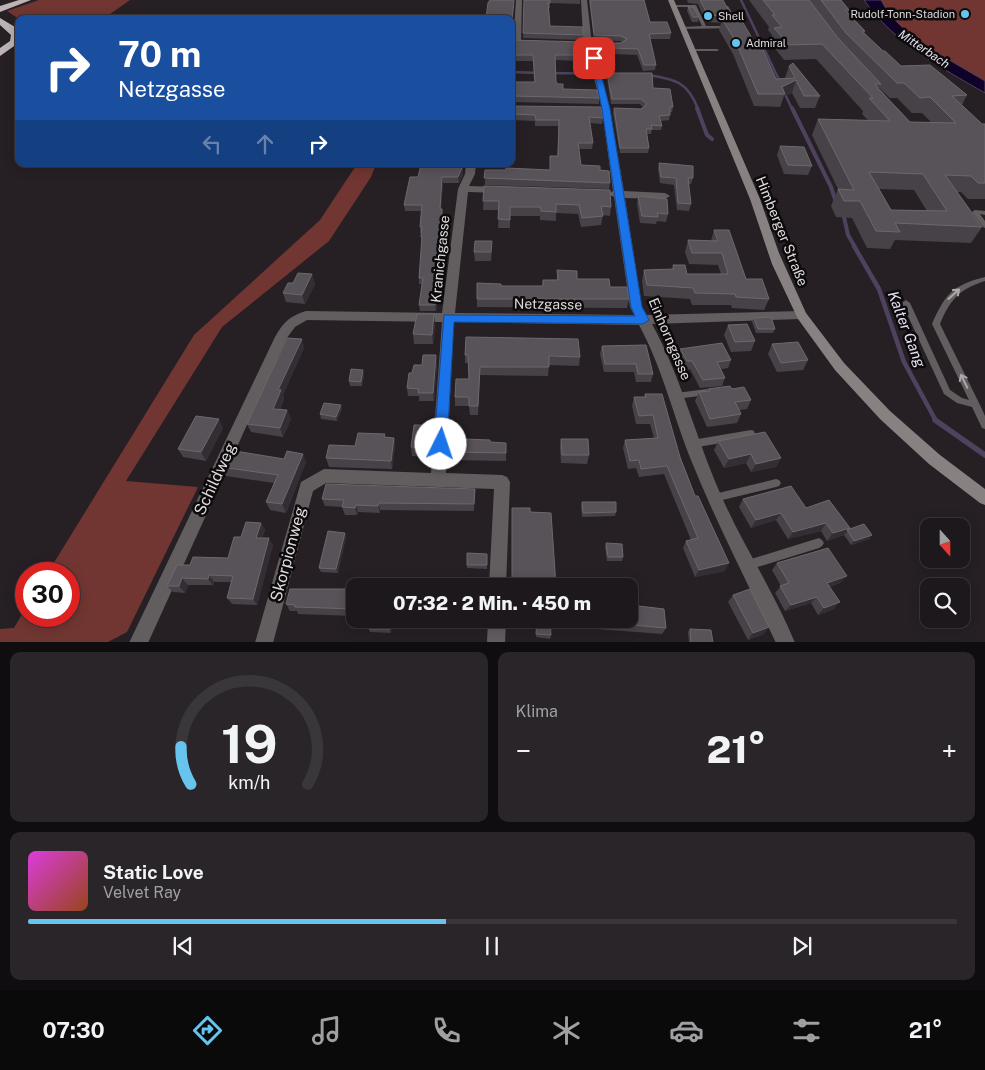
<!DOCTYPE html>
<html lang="de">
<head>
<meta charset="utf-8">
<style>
	:root { --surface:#1c181b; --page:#292528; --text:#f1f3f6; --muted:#a0a0a3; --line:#3a373a; --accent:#66c4ef }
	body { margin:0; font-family:"Public Sans",sans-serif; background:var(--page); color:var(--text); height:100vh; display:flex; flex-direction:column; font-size:19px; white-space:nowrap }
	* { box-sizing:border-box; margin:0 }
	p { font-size:16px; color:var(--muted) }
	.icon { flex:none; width:28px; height:28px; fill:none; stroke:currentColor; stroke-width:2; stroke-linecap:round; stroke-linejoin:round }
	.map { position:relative; height:642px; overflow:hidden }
	.details { display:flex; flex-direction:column; gap:10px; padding:10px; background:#0f0d0f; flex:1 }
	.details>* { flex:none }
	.banner { position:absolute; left:15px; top:15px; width:500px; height:152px; border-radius:10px; box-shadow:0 2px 12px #0003,0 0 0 1px var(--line); background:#1a4fa0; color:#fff; overflow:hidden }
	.needle { width:32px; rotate:159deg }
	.tools { position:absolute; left:920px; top:518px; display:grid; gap:10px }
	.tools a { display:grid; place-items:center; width:50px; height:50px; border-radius:10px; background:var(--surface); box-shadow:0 2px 12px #0003,0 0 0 1px var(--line); font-size:25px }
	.speed { position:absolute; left:15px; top:562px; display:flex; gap:10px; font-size:25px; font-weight:700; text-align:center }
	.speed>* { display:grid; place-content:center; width:65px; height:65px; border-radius:50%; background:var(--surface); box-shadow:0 2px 12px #0003,0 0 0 1px var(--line); line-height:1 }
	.speed .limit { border:8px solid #d22; background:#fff; color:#111 }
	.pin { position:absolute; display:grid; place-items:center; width:42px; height:42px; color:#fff; margin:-21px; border-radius:10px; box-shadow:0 2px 8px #0006 }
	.me { position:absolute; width:55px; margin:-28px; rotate:4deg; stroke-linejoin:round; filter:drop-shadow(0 0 4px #0008) }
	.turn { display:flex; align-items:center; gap:18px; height:105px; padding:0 20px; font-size:22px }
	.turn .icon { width:65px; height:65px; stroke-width:2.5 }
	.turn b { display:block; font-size:35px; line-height:42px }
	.lanes { display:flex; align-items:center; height:48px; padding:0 20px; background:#0003; justify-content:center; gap:25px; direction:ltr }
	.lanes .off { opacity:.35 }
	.big { font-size:38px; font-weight:800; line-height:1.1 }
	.details .card { flex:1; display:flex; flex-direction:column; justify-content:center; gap:8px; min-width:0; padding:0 18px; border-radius:10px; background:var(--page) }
	.details .dial { align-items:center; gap:0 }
	.dial svg { height:130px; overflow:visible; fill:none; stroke:var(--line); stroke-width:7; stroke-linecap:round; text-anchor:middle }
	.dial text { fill:var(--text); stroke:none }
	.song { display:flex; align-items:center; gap:15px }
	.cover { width:60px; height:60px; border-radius:8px; background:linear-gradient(135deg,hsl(300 70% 55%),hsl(20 70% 35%)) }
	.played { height:5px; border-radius:2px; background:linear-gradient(90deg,var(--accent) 45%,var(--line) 45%) }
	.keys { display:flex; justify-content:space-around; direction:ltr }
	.heat { display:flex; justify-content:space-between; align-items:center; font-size:28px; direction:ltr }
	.details .tiles { flex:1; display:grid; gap:10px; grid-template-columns:1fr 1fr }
	.card:last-child { grid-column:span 2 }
	.trip { position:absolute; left:346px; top:578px; width:292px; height:50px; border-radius:10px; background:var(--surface); box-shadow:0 2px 12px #0003,0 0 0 1px var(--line); font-weight:800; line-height:50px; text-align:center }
	.menu { display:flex; height:80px; justify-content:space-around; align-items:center; background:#0b0a0b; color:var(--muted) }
	.menu .icon { width:35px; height:35px }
	.menu .current { color:var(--accent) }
	.menu b { font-size:22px; color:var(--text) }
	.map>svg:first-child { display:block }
	.green { fill:#713632 }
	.water { fill:#100128; stroke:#4e425e }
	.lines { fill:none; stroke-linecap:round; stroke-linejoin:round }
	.stream-far3 { stroke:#4e425e; stroke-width:2.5 }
	.stream-far2 { stroke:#4e425e; stroke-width:4 }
	.stream-far1 { stroke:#4e425e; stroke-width:4.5 }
	.stream { stroke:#4e425e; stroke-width:5.5 }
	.lane { fill:#625e5f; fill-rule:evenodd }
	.street { fill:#625e5f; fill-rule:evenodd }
	.secondary { fill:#878182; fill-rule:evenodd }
	.highway { fill:#bdb3b5; fill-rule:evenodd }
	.wall { fill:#474248; fill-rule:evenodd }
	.shaded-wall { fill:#332e33 }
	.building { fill:#585358; stroke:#6d686d; fill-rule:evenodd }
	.oneway { stroke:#ada9ab }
	.route { fill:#1a73e8; stroke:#114b97 }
	.poi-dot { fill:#66c4ef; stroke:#0d0a0c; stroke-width:2 }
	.labels { text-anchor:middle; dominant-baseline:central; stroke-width:5; stroke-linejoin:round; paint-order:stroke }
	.far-poi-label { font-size:11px; fill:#dfdbdd; stroke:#0d0a0c; text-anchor:start }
	.far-water-label { font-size:12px; font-style:italic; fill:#e2ddf0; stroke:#0d0a0c }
	.street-label { font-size:14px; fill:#dfdbdd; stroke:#0d0a0c }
	.water-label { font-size:15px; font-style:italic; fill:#e2ddf0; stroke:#0d0a0c }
	.near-street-label { font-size:16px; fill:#dfdbdd; stroke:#0d0a0c }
</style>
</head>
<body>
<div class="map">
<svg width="985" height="643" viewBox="0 0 985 643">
	<rect width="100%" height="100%" fill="#262024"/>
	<path class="green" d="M39,0H130L103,19H19L7,11Z
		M881,0H985V81L915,40L889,14Z
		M357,164H376L371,177L329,241L222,327L126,481L198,487L127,632L108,642H0V629L14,628L26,607V616H69V574H47L194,335L320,220Z"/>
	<path class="water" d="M864,0H881L889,14L915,40L985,81V93C940,67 894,43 864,0Z"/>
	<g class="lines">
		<path class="stream-far3" d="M741,0L780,82
			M511,72L540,73
			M550,73L612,74
			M648,75C675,79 688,82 698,109
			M784,92L792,109"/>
		<path class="stream-far2" d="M697,108L707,135L712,139
			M792,108L831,187L836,202
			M844,217L848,235L855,247"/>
		<path class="stream-far1" d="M854,246L879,289L904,362L936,421"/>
		<path class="stream" d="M935,420L985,455"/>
		<path class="lane" d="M673,5H696L706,26H735L724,7L728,6L740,27L738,28L680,29V27H682L702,26L693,7H672V5Z
			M690,49H717L719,50L717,51H692L690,50Z
			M975,210L985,211V215L980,214L985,221V228L983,227L972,212Z
			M985,277V281C959,289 950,300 940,324L980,405L985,416V429L982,428L972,407L957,403L944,394L902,303L906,300L910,303L950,390L962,398L969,400L932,324C945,294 953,285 985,277Z
			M707,389L710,390L711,392L710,394L707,395L676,399L673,398L672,396L673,394L676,393Z
			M751,430L754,431L755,434L754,437L751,438L692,448L689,447L688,444L689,441L692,440Z
			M776,479L779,480L781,483L779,486L776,487L714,502L711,501L709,498L711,495L714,494Z
			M819,538L822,540L824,543L822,546L819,548L748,570L744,568L743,565L744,562L748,560Z"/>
		<path class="street" d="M516,0H522L521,43L517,45L513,43Z
			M581,0H587L591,36L610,109L624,191L665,193L670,196L665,199L625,198L642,307L647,315L801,311L805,312L807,315L805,318L801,319L652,324C681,377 696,438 720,493C742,544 774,591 795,643H776C747,582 716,522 691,460C673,415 662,367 639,325L454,322L446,473L502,475L507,477L510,482L506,586H489L494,489L326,483L313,491L273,643H255L301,482L324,469L431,473L442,322L307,320L295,327L286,339L148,643H129L274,339C282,324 289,316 306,311L442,313L458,189L465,174L466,164H476L475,174L469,186L500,187L505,190L500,193L468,192L455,313L634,315L630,307L614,197L608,194L613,191L602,109L583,36Z
			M488,619H506L505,643H487Z"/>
		<path class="secondary" d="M668,0H674L760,199L779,253L806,313L844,363L890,411L940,455L985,489V505L980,503L929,464L880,419L835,370L798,319L772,264L750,199Z"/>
		<path class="highway" d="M19,0H31L0,12V6Z
			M0,18L15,27L19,32L17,44L0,56V48L10,41L11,35L0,25Z"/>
	</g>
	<path class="wall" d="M524,0H580V4L550,3V8H549L550,26L583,35V40L523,38Z
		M589,0H644L650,22L671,33L670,39H650L656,65L655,70L643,71L637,55L613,54L615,65L614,71H602L596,49L597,43H621L622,42L620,41L594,40Z
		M687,0H723L732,17V18L759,50L776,79L785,78L789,66L820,96L815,108H800L792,93L784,96L780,107L754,106L733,54L719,30L721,23L706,22L698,4L688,3Z
		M749,0H841L849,10L848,13L865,31L864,34L883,51L901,66L967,95L962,105L982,124H985V199H968L961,192H957L982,227L971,243L895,240L890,249L867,248L852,218L836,217L831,206L838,189L812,135L818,119L868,120L862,114L863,111L816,59L784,60L770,42L772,35L768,30L769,27ZM879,88L890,98H897L912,113H922L931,122H910L879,89ZM879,189L914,190L927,211L891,210Z
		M692,5L699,17L698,22H692L687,11L688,7H691Z
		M511,40L586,47V53L577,52V61L555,60L556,82L563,89L599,98V104L511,102V82H534L533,61H511V62Z
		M607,73L653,88L673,107L672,112H670L669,120L661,121L662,126L661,130H652L651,134H647L649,148L648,153H620L613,113L614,108L641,109L643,107L640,104H611L607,78Z
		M511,106L603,118L602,124L590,123L593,143L592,149H579L581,165L600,170L610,183L609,189L485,185V170H550V156H557L559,126H535V121L511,120Z
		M780,146L812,166L808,175L784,174L777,155Z
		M659,163L693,178L691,184H689L691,204L689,211L677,210L674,185L660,183L658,169Z
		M421,164H463V175L459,183H443L441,209H442L443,215L439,277L440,284L436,311H420L419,305L422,284H419V278L422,244L421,237V233H420V227L421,211H405L404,205L418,177Z
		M484,186L611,207L610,216L603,215L601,225L581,227L578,214L556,213V221L540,220V216H510V228H498L499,210H483Z
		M638,196L668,214L666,222L657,221L656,224L640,223L637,204Z
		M714,230L746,279L769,299L764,310L732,308L731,305H692L690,299L644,296L642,281L644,270L672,269L673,265L687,274H721L718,265L689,264L685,252L688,240L711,241Z
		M492,250L491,261H475L474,252Z
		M557,270L577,279L610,287L629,299L627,308L477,307V299L501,286H542L543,280H557Z
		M312,274L315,284L305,304L286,302L283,293L293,283Z
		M754,318L775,329L773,333H756L752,322Z
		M435,324L433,344H414L413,334Z
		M728,325L755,341L751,351L731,352L724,335Z
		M772,344L808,360L803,370L777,372L768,354Z
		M646,345L653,374L651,382H636L634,372H604L600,354L602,346Z
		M304,348L283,395L284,399L280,410H287L291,419L283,437L251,432L247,424Z
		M680,349L731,360L728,368L721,369L725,378L722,386L700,388L690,369L684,370L678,357Z
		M465,355L580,357L579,366L549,365L548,376L480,375L478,415H470L469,406H455V397L469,379L468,363H465Z
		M437,363L434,401H419V396H408L407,388L412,373L422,365Z
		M364,375L362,386H350L349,381Z
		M708,389H732L751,400L747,409L739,410L741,414L737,423L707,427L695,401L699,392L707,391Z
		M645,394L680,457L725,571L695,577L683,548L686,541L691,540L664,474L639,477L636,468L628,469L623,448L625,440L654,438L650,424H636L632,406L634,397H644Z
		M342,409L337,421L321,419L320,414Z
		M223,428L206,461L183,457L178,449Z
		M430,434L428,457L412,456L411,447Z
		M385,437L394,438L395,446L392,469L329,467L326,458L355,446Z
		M464,439L490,442L506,443V461L452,460L451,452Z
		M561,439L589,455L587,464L561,463L560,447Z
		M718,441L781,458L776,467L751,472L746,463L724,468L714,450Z
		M284,459L306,462L286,513L270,510L266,502L274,483L226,476L221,467Z
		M475,489L474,511L380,510V513L358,512L357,515H345L342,507L325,506L322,499Z
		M743,499L806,508L850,528L848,530L872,535L869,539L851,545L844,535L827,541L821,531L788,539L776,520L751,528L739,507Z
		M582,502L616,512L615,516L582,517L581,506Z
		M530,512L556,586H512V516Z
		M261,523L265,530L262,538L273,545L257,605L232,604L227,598L231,582H214L213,585H188L185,593L173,592L167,586L190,565L228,558L241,537Z
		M346,537L338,573L321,572L319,568Z
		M606,543L623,557L622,561H607L605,547Z
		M487,554V569L467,568V565Z
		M777,563L840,583L830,587L834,609L818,615L811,603L785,611L775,593L781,586L772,570Z
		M355,589V616L298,614L297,611H290L286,604Z
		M733,595L764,634L748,640L728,602Z
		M370,619H392L391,633L370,632L369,629Z
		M418,619H470L469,621Z
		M537,619L551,635L550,639L536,637Z
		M596,619H630L666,628L662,634L597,629Z
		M690,629L713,643H689L688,632Z"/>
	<path class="shaded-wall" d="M796,80L792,93L784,96L785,94L782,87Z
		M463,164V175L459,183L458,177Z
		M442,177L443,183L441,215L440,209Z
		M442,209L443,215L438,284V277Z
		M312,274L315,284L305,304L302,295Z
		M439,277L440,284L436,311L435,305Z
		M434,314L435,324L433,344L432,335Z
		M302,339L304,348L283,395L284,399L277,418L273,409L278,390Z
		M436,355L437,363L434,401L433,393Z
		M480,367V375L478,415V406Z
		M363,370L364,375L362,386L361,382Z
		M341,405L342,409L337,421L336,417Z
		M287,410L291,419L283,437L280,428Z
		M219,419L223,428L206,461L201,452Z
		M429,425L430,434L428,457L427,448Z
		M394,438L395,446L392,469L391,461Z
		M303,454L306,462L286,513L282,504Z
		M751,454L746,463L724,468L729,459Z
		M781,458L776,467L751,472L756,464Z
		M379,503L380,510V513L378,506Z
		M356,505L358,512L357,515L355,508Z
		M781,513L776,520L751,528L756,520Z
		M261,523L265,530L260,544L256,538Z
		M826,523L821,531L788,539L793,532Z
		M850,528L844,535L827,541L833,533Z
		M345,533L346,537L338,573L336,569Z
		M872,535L869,539L851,545L854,541Z
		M269,538L273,545L257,605L253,599Z
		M729,563L725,571L695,577L699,570Z
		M209,575L214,582L213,585L208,579Z
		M847,576L840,583L821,590L827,583Z
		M182,578L188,585L185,593L179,586Z
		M817,597L811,603L785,611L791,605Z
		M840,602L834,609L818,615L824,608Z
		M391,619H392L391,633L390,629Z
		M769,627L764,634L748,640L753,633Z"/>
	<path class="building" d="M490,0H514L511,33V19H484L486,18L488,3Z
		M524,0H550V3H548L550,26L583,27V35L523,33Z
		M590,0H644L650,22H667L671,33L649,34L656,65H644L638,49L612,48L615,65H603L597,43H621L627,39L621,36L594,35Z
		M700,0H723L732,17L708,15Z
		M763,0H809L838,38L881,84H875L876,86L910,122L956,123L930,97L920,98L904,83H897L846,33L821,0H841L849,10H845L865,31H862L883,51H885L901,66L930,65L967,95L952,96L982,124H985V183H978L971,176L945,175L982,227L895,223L900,232L876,231L860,201H844L838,189L854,190L818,119L890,121L869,98H873L822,44L789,45L774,28L782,27L772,15H775ZM869,172L923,174L947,211L891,210Z
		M692,5L699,17H693L688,7H693Z
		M736,18L737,21H742L759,50H763L776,79L795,78L789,66L793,63L820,96H804L796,80L782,87L785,94H758L736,42L722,19Z
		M511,40L585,42L586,47H576L577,55H555L556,82L558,84H563V89L597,90L599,98L511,96V82H535L533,55H512L511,56Z
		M607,73H652L653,88L670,89L673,107H670V115L659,116L662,126L651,125L652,129H646L649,148H620L614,108L641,109L647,104L641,99H612Z
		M511,106L601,107L603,118L589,117L593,143H578L581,165L600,166V170L609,171L610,183L484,178L485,170H506V168L550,170V156H558L559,120H536L535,115L511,114Z
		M780,146L804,147L812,166L788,165Z
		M659,163L693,166V178H688L691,204L678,203L676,178L661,177Z
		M421,164H463L462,168L458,177H442L440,209H442L438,277H439L435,305H419L423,278H419L422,237H421L422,227H420L422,205H404L410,177H418Z
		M484,186L610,190L611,207L601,206L603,216L582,218L579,205L556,204V212L541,211L540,207H510V220L498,219L499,201H483Z
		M638,196L667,199L668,214L657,213L658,217L642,216Z
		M714,230H729L746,279H762L769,299L736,297L735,294L695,293L693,288L647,285L644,270L674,269L673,265H685L687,274H728L722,253H692L688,240L718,241Z
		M475,241H492L491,252H474Z
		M557,270L577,271V279H609L610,287H627L629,299H477V283L501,284V286H543V280H558Z
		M298,273L312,274L302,295L283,293L288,283H293Z
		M417,314H434L432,335L413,334Z
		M771,317L775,329H758L754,318Z
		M747,324L755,341L735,342L728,325Z
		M466,337L578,339L580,357L549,356V367H480L478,406H469V397H455L456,379H469L468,355H465Z
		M287,338L302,339L278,390H281L273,409L287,410L280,428L247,424Z
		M798,342L808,360L781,363L772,344Z
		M722,343L731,360L717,362L725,378L703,380L692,361H687L680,349Z
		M646,345L653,374H638L636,364H605L602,346Z
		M423,355H436L433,393H418L419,389L407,388L409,373H412L414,365H422Z
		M351,369L363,370L361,382L349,381Z
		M730,386L732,389L744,387L751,400L735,402L741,414L710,419L699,392L710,391L708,389Z
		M645,394H662L680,457L695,496H698L729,563L699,570L686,541L698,538L667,466L641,469L639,460L630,461L625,440L658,438L653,415L639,416L634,397H646Z
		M324,403L341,405L336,417L320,414Z
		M196,416L219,419L201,452L178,449Z
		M414,425H429L427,448L411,447Z
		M765,432L781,458L756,464L751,454L729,459L718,441Z
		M358,433L385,434L384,437L394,438L391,461L326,458L329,445L355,446Z
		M453,435H464V439L490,440V442L506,443V453L451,452Z
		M561,439H588L589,455H562Z
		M229,450L284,459L287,451L303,454L282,504L266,502L278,475L221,467Z
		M326,484L475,489L474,504L379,503L378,506L356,505L355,508L342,507L344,500L322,499Z
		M791,486L806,508L829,500L850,528L833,533L826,523L793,532L781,513L756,520L743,499Z
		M582,502H616V512L583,513Z
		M512,508H530V512L551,513L556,586L512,584Z
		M246,522L261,523L256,538H269L253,599L227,598L233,576L209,575L208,579L182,578L179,586H167L177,565H190L193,557L228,558L234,537H241Z
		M864,524L872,535L854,541L847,530Z
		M328,531L345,533L336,569L319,568Z
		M606,543L622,544L623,557H608Z
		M828,548L847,576L827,583L840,602L824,608L817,597L791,605L780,586L789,583L777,563Z
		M467,553L487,554V565H467Z
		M290,589H355V609L295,607V605L286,604Z
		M750,589L769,627L753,633L733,595Z
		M630,605L664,609L666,628L599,622V619H630Z
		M370,619H391L390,629H369Z
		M537,619L550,620L551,635L536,634Z
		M690,629L711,630L713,643H691Z"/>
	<defs><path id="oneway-shaft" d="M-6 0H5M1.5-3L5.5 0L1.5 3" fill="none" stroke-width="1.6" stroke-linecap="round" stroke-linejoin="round" transform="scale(1.25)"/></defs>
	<g class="oneway">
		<use href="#oneway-shaft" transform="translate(954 294) rotate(-42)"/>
		<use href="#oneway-shaft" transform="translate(964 381) rotate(-116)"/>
	</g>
	<path class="route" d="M591,56L597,58L610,109L642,307L649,320L643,324L454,322L447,444L445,448L441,450L436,448L434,444L444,315L635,316L631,307L602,109Z"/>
	<g class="poi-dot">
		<circle cx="965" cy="14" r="5"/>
		<circle cx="708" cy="16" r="5"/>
		<circle cx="736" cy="43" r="5"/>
	</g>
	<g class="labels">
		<g class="far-poi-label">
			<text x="955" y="14" text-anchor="end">Rudolf-Tonn-Stadion</text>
			<text x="718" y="16">Shell</text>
			<text x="746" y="43">Admiral</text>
		</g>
		<g class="far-water-label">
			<text transform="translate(924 49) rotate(34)">Mitterbach</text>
		</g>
		<g class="street-label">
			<text transform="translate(782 231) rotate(68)">Himberger Straße</text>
			<text transform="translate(440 259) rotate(-84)">Kranichgasse</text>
			<text transform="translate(548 304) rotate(1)">Netzgasse</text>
			<text transform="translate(670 339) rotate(67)">Einhorngasse</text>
		</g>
		<g class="water-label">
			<text transform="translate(907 329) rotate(69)">Kalter Gang</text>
		</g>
		<g class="near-street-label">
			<text transform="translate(215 479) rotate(-65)">Schildweg</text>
			<text transform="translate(288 554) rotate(-75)">Skorpionweg</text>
		</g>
	</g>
</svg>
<div class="tools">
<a><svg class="needle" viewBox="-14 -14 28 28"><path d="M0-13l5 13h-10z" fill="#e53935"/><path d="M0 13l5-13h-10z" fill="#a0a0a3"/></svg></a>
<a><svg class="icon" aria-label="search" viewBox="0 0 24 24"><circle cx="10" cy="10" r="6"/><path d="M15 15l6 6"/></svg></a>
</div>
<div class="speed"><div class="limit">30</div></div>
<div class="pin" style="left:594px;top:58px;background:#d93025"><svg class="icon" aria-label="arrive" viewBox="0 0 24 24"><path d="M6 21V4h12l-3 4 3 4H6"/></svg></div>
<svg class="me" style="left:441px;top:444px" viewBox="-20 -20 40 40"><circle r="19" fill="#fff"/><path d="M0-13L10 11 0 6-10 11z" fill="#1a73e8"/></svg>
<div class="trip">07:32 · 2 Min. · 450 m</div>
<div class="banner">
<div class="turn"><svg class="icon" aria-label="right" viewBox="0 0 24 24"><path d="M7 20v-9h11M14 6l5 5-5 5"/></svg><div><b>70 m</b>Netzgasse</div></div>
<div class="lanes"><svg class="icon off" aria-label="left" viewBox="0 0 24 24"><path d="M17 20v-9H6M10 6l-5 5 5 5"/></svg><svg class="icon off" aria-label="ahead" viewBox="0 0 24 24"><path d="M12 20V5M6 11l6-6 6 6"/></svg><svg class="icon" aria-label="right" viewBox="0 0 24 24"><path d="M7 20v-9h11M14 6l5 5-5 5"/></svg></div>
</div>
</div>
<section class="details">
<div class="tiles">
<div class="card dial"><svg viewBox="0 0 100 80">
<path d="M14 69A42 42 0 1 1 86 69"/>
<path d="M14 69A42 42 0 0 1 8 46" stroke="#66c4ef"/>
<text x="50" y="56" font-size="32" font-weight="700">19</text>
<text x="50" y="72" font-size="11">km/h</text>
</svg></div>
<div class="card"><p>Klima</p>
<div class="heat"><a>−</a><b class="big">21°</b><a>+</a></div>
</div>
<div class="card">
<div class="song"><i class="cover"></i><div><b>Static Love</b><p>Velvet Ray</p></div></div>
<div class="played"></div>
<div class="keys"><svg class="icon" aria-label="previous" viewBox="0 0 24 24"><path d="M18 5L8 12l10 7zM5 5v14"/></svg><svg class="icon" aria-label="pause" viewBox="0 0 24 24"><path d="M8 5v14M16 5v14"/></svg><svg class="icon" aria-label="next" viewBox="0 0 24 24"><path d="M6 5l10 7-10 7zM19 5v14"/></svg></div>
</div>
</div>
</section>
<nav class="menu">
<b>07:30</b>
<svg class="icon current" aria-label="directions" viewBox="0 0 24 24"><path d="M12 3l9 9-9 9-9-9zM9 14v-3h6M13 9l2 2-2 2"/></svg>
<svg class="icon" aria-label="music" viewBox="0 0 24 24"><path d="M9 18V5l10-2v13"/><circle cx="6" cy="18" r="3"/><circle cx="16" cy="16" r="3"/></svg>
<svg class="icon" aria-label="phone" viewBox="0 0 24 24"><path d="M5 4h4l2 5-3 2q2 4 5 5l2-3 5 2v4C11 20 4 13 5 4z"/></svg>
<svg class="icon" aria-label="climate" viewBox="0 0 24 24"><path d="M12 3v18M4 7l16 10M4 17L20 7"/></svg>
<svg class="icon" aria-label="car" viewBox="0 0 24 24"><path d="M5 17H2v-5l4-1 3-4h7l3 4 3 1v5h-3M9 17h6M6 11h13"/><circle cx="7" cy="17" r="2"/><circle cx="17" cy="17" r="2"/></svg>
<svg class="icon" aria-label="filters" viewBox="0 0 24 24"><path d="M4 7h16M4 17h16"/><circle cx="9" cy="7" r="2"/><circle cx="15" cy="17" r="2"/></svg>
<b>21°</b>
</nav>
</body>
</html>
